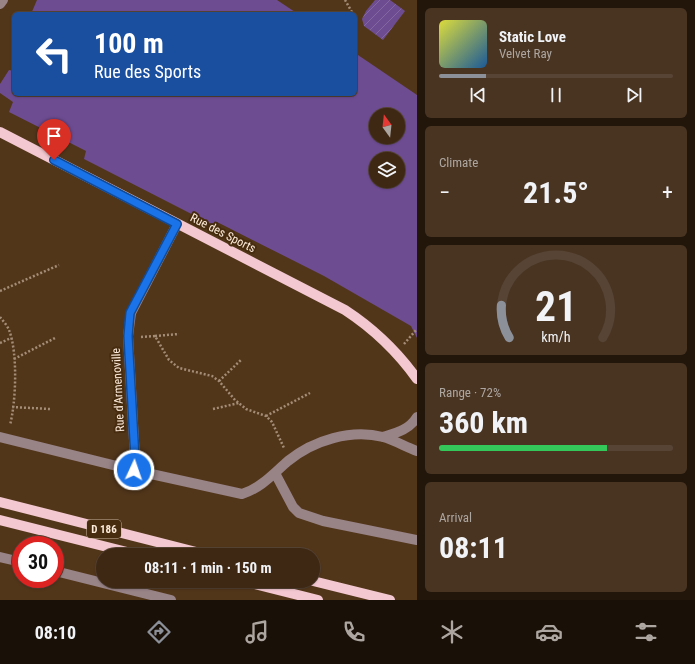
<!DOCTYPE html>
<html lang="en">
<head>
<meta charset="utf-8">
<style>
	:root { --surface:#3e2814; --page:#493422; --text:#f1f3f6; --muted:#ada6a0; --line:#574434; --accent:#8c9099 }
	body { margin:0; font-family:"Roboto Condensed",sans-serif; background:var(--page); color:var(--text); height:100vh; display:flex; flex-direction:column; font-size:15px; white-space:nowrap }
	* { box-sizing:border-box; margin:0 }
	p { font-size:13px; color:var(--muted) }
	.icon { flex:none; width:22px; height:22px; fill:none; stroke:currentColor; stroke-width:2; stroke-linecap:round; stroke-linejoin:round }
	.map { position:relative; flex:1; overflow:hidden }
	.panel { display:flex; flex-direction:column; gap:8px; padding:8px; background:#22160b; width:278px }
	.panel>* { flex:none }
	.hud { position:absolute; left:12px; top:12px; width:345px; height:84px; border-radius:6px; box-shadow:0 1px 3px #0004,0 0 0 1px var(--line); background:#1a4fa0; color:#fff; overflow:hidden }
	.needle { width:26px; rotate:345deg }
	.buttons { position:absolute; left:369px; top:108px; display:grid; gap:8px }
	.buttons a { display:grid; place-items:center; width:36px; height:36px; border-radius:50%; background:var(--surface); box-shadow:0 1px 3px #0004,0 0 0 1px var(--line); font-size:20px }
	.speed { position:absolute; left:12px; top:536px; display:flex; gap:8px; font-size:20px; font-weight:700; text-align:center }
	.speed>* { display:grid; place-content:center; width:52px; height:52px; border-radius:50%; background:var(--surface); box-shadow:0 1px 3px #0004,0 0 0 1px var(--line); line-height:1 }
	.speed .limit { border:6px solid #d22; background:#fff; color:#111 }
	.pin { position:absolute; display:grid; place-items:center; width:34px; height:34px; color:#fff; margin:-41px -17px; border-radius:50% 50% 50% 0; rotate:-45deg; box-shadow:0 0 4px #0007 }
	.pin .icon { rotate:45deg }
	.me { position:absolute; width:44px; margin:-22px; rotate:3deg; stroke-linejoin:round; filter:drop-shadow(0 0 3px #0008) }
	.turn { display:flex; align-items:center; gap:14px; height:84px; padding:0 16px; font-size:18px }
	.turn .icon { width:52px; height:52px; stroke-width:2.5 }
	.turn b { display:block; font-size:28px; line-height:34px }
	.big { font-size:30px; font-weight:700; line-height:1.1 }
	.panel .card { flex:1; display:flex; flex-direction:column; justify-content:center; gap:6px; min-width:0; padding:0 14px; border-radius:6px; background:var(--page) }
	.panel .dial { align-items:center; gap:0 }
	.dial svg { height:104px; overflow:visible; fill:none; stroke:var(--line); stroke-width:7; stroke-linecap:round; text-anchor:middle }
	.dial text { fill:var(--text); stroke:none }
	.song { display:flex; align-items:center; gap:12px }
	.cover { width:48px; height:48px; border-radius:6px; background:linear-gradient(135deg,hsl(60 70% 55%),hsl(210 70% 35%)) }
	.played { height:4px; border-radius:2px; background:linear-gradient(90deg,var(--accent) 20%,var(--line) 20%) }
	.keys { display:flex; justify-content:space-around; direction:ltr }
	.heat { display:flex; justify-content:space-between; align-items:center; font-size:22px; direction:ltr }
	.charge { height:6px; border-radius:3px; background:linear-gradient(90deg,#34c759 72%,var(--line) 0) }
	.trip { position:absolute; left:96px; top:548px; width:224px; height:40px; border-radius:20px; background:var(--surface); box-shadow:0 1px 3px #0004,0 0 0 1px var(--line); font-weight:700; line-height:40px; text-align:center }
	.dock { display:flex; height:64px; justify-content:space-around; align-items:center; background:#191008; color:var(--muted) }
	.dock .icon { width:28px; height:28px }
	.dock .selected { color:var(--accent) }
	.dock b { font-size:18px; color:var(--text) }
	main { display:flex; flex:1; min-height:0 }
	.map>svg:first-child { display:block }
	.grass { fill:#6e4c92; fill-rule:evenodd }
	.garden { fill:url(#garden-furrows) }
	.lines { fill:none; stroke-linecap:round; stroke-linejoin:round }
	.path { stroke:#a48d77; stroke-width:2.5; stroke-dasharray:2 2; stroke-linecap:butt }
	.minor { stroke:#988387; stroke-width:10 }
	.major { stroke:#f3c8d1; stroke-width:10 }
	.route-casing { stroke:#114b97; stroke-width:10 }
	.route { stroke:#1a73e8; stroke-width:7 }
	.labels { text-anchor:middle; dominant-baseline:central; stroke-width:4; stroke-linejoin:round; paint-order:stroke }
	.shield { fill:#472c0f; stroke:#c6b29e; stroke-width:1 }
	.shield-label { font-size:11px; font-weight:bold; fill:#fdebdb }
	.street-label { font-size:12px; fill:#fdebdb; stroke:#472c0f }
</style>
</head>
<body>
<main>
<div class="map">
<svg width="417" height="600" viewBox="0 0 417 600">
	<defs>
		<pattern id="garden-furrows" width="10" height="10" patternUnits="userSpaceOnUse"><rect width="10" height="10" fill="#6e4c92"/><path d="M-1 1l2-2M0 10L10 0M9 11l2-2" fill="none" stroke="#8466a1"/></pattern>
	</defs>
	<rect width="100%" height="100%" fill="#52361a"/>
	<path class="grass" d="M37,0H277L298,14H31Z
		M355,53L417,95V338L411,326L324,276L223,225L217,222L213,225L84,159L86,151L9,112L13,102L0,93V84L9,70L14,71V94H355ZM376,115H398V137H376ZM376,159H398V181H376Z"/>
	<path class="garden" d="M375,0H390L405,11L383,40L364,26L362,19L366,11Z"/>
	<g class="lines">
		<path class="path" d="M345,0L353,14
			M0,291L59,265
			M0,317C3,321 7,325 9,330C18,353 16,402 10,425
			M155,336L179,334
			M141,337L155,336L169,360L179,368L212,376L219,381L235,400L246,409L266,416L272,422L284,448
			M0,343L11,338
			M404,344L417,329
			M14,359L55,338
			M219,381L242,359
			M12,407L50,409
			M213,409L239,403
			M266,416L310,393"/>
		<path class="minor" d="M0,4L3,0
			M0,437L133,470L242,494C261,488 273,474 288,461C314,440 351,429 383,437C394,440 406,447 417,451
			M383,437C396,433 409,430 417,417
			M133,470L135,458L128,336L131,313L177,224
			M275,473L293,507L299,513L323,521L417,540
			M0,557L21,562
			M55,571L171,600"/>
		<path class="major" d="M0,132L345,310C374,329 397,351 417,379
			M0,502L208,555
			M0,520L139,555
			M243,581L318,600
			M313,581L390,600"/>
	</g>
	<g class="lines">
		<defs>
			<path id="route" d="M54,160L177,224L130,313L128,336L135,458L134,470"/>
		</defs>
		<use href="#route" class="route-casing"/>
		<use href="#route" class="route"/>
	</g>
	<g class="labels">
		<rect class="shield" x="87" y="520" width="34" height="18" rx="3"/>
		<g class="shield-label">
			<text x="104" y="529">D 186</text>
		</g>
		<g class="street-label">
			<text transform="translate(223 233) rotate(27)">Rue des Sports</text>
			<text transform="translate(118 390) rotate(-93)">Rue d'Armenoville</text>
		</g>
	</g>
</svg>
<div class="buttons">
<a><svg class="needle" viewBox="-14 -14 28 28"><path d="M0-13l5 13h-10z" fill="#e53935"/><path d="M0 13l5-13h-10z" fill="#ada6a0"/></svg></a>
<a><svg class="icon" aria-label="layers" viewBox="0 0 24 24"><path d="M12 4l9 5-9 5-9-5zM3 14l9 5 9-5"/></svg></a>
</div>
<div class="speed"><div class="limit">30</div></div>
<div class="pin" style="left:54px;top:160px;background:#d93025"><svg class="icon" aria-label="arrive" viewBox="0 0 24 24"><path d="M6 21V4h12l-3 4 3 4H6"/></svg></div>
<svg class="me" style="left:134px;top:470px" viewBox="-20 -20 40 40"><circle r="17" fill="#1a73e8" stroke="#fff" stroke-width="3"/><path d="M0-11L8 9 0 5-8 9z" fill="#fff"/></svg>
<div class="trip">08:11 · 1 min · 150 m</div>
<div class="hud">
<div class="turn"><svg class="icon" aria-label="left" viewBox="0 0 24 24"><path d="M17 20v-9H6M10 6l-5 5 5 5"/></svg><div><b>100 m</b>Rue des Sports</div></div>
</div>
</div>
<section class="panel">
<div class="card">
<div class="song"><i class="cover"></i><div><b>Static Love</b><p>Velvet Ray</p></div></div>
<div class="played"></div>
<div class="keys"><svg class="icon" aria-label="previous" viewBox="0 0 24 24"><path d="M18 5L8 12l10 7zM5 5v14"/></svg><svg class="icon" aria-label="pause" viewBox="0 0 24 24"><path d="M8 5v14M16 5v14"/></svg><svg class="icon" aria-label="next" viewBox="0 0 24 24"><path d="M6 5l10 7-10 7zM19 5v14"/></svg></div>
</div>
<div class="card"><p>Climate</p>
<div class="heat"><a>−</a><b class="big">21.5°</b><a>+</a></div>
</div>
<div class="card dial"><svg viewBox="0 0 100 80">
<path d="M14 69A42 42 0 1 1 86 69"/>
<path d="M14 69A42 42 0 0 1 8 44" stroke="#8c9099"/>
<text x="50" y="56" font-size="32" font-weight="700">21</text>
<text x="50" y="72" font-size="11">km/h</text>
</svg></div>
<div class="card"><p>Range · 72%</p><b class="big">360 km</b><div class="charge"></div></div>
<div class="card"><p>Arrival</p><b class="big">08:11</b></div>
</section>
</main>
<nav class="dock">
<b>08:10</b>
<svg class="icon selected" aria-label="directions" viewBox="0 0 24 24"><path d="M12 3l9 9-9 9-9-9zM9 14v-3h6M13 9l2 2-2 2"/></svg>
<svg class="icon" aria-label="music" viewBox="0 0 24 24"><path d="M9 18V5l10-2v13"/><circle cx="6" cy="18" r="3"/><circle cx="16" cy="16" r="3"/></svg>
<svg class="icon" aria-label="phone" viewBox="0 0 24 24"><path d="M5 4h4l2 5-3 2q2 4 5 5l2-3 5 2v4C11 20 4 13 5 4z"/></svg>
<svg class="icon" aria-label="climate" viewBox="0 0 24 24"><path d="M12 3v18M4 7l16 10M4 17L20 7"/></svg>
<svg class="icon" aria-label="car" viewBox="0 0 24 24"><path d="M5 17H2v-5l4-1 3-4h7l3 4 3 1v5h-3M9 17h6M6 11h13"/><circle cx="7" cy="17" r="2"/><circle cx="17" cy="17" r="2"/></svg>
<svg class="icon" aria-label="filters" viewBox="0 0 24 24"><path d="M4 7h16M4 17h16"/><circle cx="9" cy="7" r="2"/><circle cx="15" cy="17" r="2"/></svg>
</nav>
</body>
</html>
